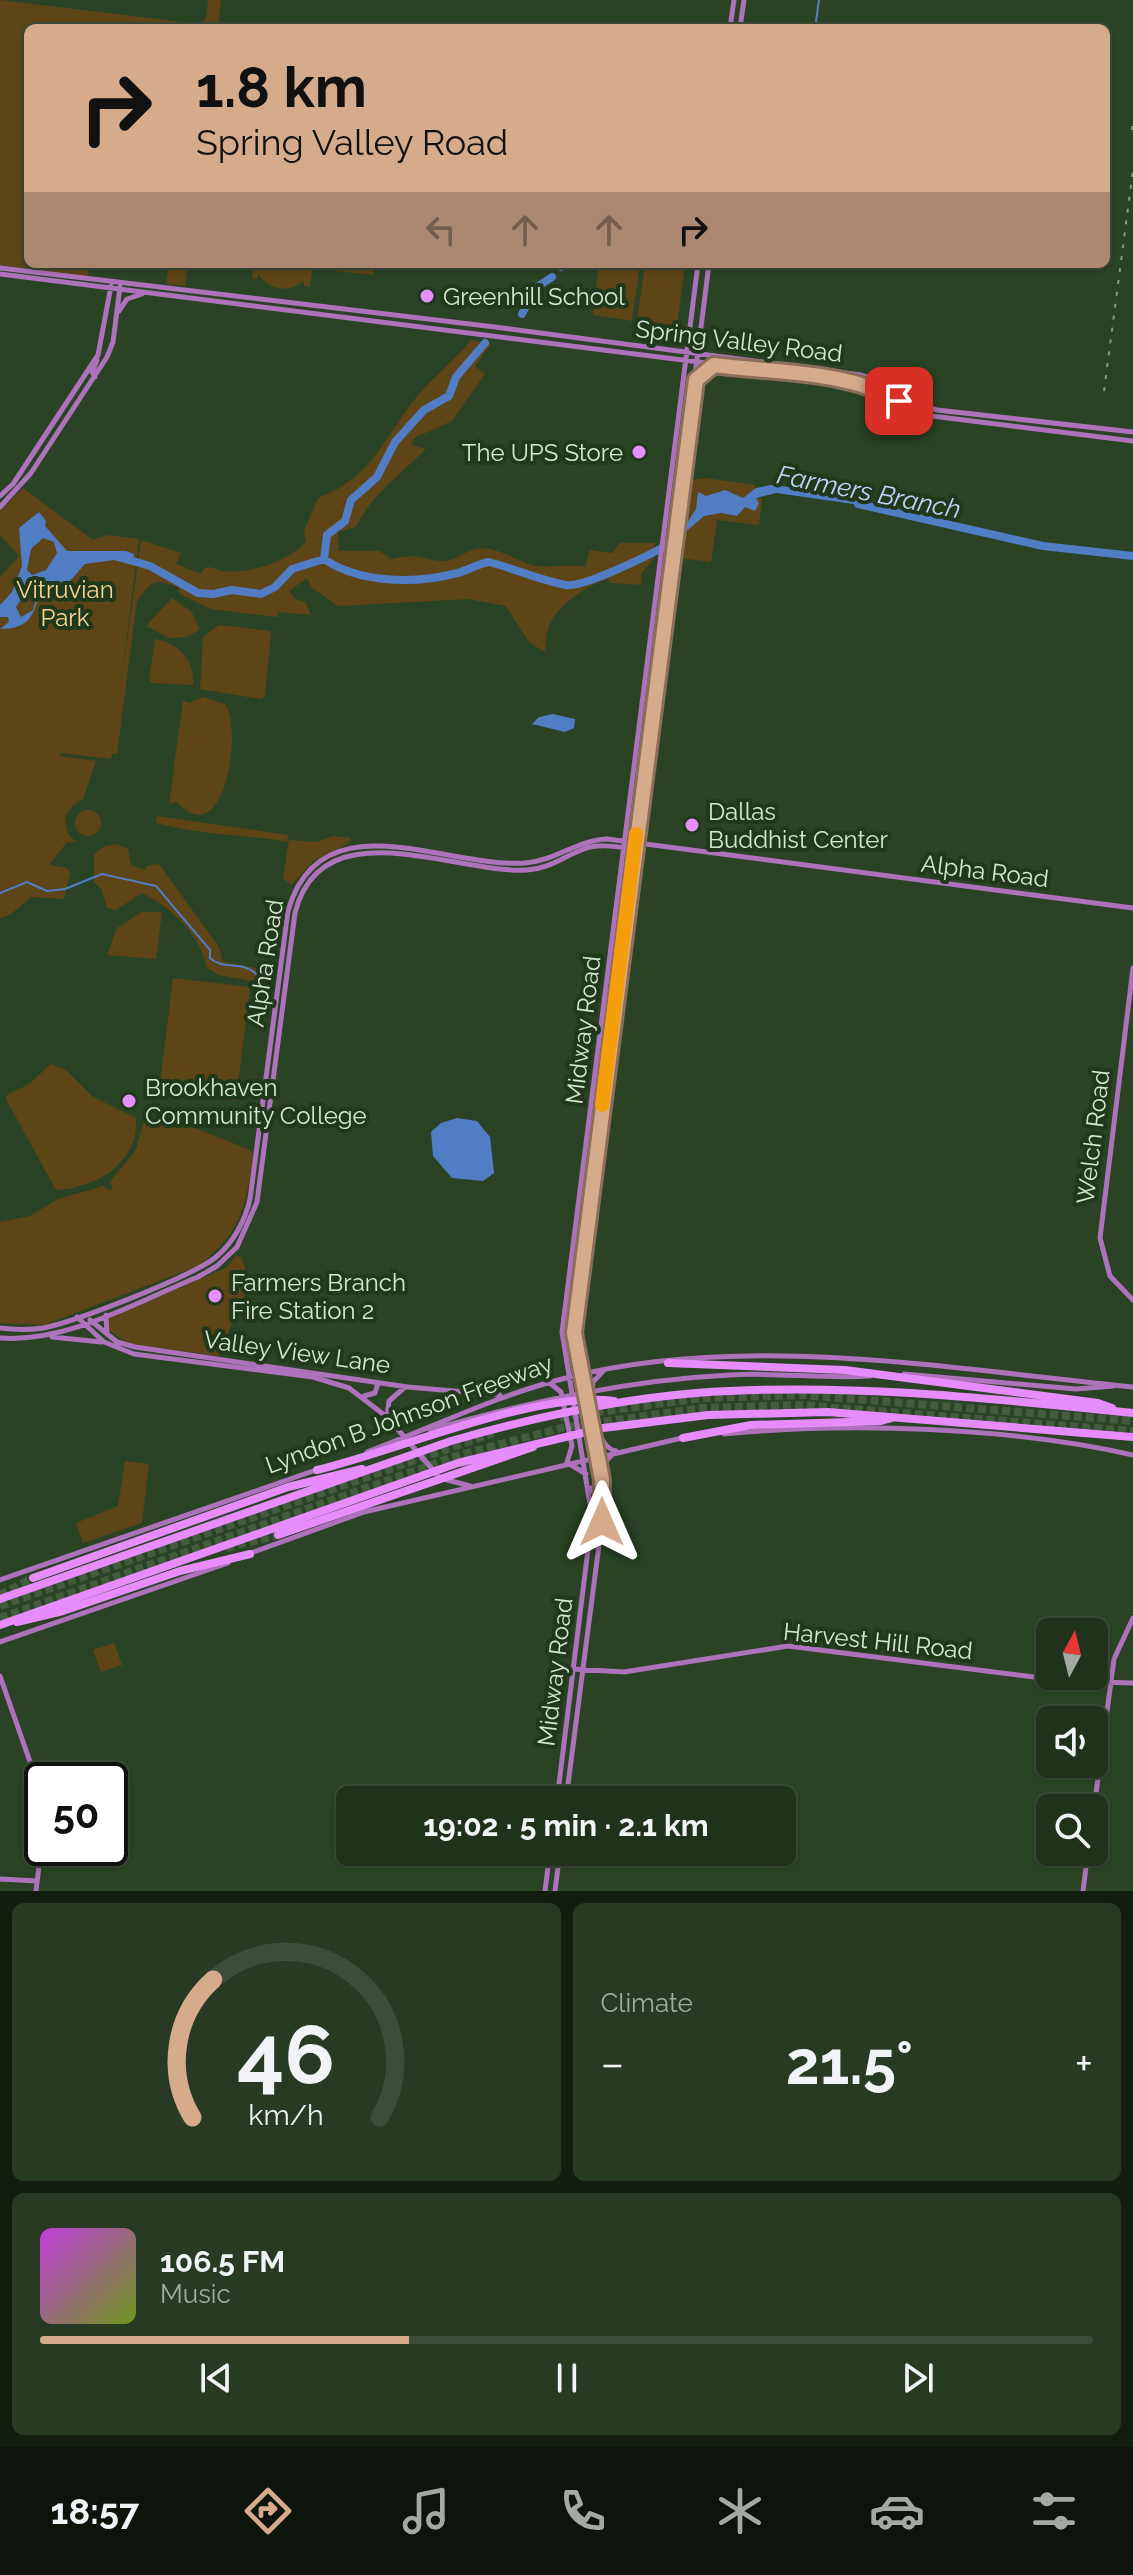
<!DOCTYPE html>
<html lang="en">
<head>
<meta charset="utf-8">
<style>
	:root { --surface:#20321b; --page:#283a24; --text:#f1f3f6; --muted:#a2aaa3; --line:#3d4d3a; --accent:#d6ab8b }
	body { margin:0; font-family:Raleway,sans-serif; background:var(--page); color:var(--text); height:100vh; display:flex; flex-direction:column; font-size:30px; white-space:nowrap }
	* { box-sizing:border-box; margin:0 }
	p { font-size:26px; color:var(--muted) }
	.icon { flex:none; width:44px; height:44px; fill:none; stroke:currentColor; stroke-width:2; stroke-linecap:round; stroke-linejoin:round }
	.map { position:relative; height:1891px; overflow:hidden }
	.drawer { display:flex; flex-direction:column; gap:12px; padding:12px; background:#121c0f; flex:1 }
	.drawer>* { flex:none }
	.top-card { position:absolute; left:24px; top:24px; width:1086px; height:244px; border-radius:12px; box-shadow:0 2px 6px #0004,0 0 0 2px var(--line); background:#d6ab8b; color:#111; overflow:hidden }
	.needle { width:52px; rotate:7deg }
	.tools { position:absolute; left:1036px; top:1618px; display:grid; gap:16px }
	.tools a { display:grid; place-items:center; width:72px; height:72px; border-radius:12px; background:var(--surface); box-shadow:0 2px 6px #0004,0 0 0 2px var(--line); font-size:40px }
	.speed { position:absolute; left:24px; top:1762px; display:flex; gap:16px; font-size:40px; font-weight:700; text-align:center }
	.speed>* { display:grid; place-content:center; width:104px; height:104px; border-radius:50%; background:var(--surface); box-shadow:0 2px 6px #0004,0 0 0 2px var(--line); line-height:1 }
	.speed .limit { border:4px solid #111; border-radius:12px; background:#fff; color:#111 }
	.pin { position:absolute; display:grid; place-items:center; width:68px; height:68px; color:#fff; margin:-34px; border-radius:16px; box-shadow:0 4px 12px #0006 }
	.me { position:absolute; width:88px; margin:-44px; rotate:0deg; stroke-linejoin:round; filter:drop-shadow(0 0 6px #0008) }
	.turn { display:flex; align-items:center; gap:28px; height:168px; padding:0 40px; font-size:36px }
	.turn .icon { width:104px; height:104px; stroke-width:2.5 }
	.turn b { display:block; font-size:56px; line-height:68px }
	.lanes { display:flex; align-items:center; height:76px; padding:0 40px; background:#0003; justify-content:center; gap:40px; direction:ltr }
	.lanes .off { opacity:.35 }
	.big { font-size:60px; font-weight:700; line-height:1.1 }
	.drawer .widget { flex:1; display:flex; flex-direction:column; justify-content:center; gap:12px; min-width:0; padding:0 28px; border-radius:12px; background:var(--page) }
	.drawer .dial { align-items:center; gap:0 }
	.dial svg { height:208px; overflow:visible; fill:none; stroke:var(--line); stroke-width:7; stroke-linecap:round; text-anchor:middle }
	.dial text { fill:var(--text); stroke:none }
	.song { display:flex; align-items:center; gap:24px }
	.cover { width:96px; height:96px; border-radius:12px; background:linear-gradient(135deg,hsl(290 70% 55%),hsl(80 70% 35%)) }
	.played { height:8px; border-radius:4px; background:linear-gradient(90deg,var(--accent) 35%,var(--line) 35%) }
	.keys { display:flex; justify-content:space-around; direction:ltr }
	.heat { display:flex; justify-content:space-between; align-items:center; font-size:44px; direction:ltr }
	.drawer .tiles { flex:1; display:grid; gap:12px; grid-template-columns:1fr 1fr }
	.widget:last-child { grid-column:span 2 }
	.trip { position:absolute; left:336px; top:1786px; width:460px; height:80px; border-radius:12px; background:var(--surface); box-shadow:0 2px 6px #0004,0 0 0 2px var(--line); font-weight:700; line-height:80px; text-align:center }
	.dock { display:flex; height:128px; justify-content:space-around; align-items:center; background:#0d140b; color:var(--muted) }
	.dock .icon { width:56px; height:56px }
	.dock .selected { color:var(--accent) }
	.dock b { font-size:36px; color:var(--text) }
	.map>svg:first-child { display:block }
	.green { fill:#5e4517 }
	.water { fill:#517dc5; fill-rule:evenodd }
	.lines { fill:none; stroke-linecap:round; stroke-linejoin:round }
	.stream { stroke:#517dc5; stroke-width:2 }
	.river { stroke:#517dc5; stroke-width:8 }
	.highway-tunnel { stroke:#445b3e; stroke-width:8; stroke-dasharray:8 4; stroke-linecap:butt }
	.secondary { stroke:#ad72bb; stroke-width:5 }
	.highway { stroke:#e78cfd; stroke-width:8 }
	.rail { stroke:#889c83; stroke-width:2; stroke-dasharray:4 8; stroke-linecap:butt }
	.route-casing { stroke:#8b6f5a; stroke-width:20 }
	.route { stroke:#d6ab8b; stroke-width:14 }
	.slow { stroke:#f59e0b; stroke-width:14 }
	.poi-dot { fill:#e98efe; stroke:#20391a; stroke-width:3 }
	.labels { text-anchor:middle; dominant-baseline:central; stroke-width:8; stroke-linejoin:round; paint-order:stroke }
	.poi-label { font-size:24px; fill:#d7e6d3; stroke:#20391a; text-anchor:start }
	.street-label { font-size:24px; fill:#d7e6d3; stroke:#20391a }
	.park-label { font-size:24px; fill:#f8d394; stroke:#20391a }
	.water-label { font-size:26px; font-style:italic; fill:#bdd5fc; stroke:#20391a }
</style>
</head>
<body>
<div class="map">
<svg width="1133" height="1891" viewBox="0 0 1133 1891">
	<rect width="100%" height="100%" fill="#2a4324"/>
	<path class="green" d="M0,0L199,24L206,19L208,0H221L218,28H28V264H89L88,277L0,265Z
		M169,264H188L185,286L166,284Z
		M254,264H313L310,287L304,286V281C289,293 270,291 258,274L257,279H252Z
		M337,264H375L373,275L336,271Z
		M599,264H640L632,321L593,315Z
		M645,264H685L677,326L637,321Z
		M471,340L491,344L475,366L485,374L452,421L414,438L411,445L426,449C402,473 370,496 356,527L338,532L339,551H379L392,559C421,553 416,558 441,561C456,562 462,552 476,549C496,544 516,562 535,566C547,568 569,564 585,567L590,550L612,553L620,543H655L654,558L641,574L642,585L612,583L608,579C589,584 557,605 549,626C546,634 546,644 545,652L529,642L506,606L468,599L338,606L312,588L307,578L289,591L295,599L305,602L311,615L279,612L277,617L211,609L180,594L178,587C154,578 151,581 137,601L117,754H112L111,759L60,753L61,756L96,761L83,799L72,806L65,817L68,834L76,842H67L49,865L67,868L70,872L64,899L31,897L10,915L0,918V577L19,556L0,535V511L23,488L93,540L107,535L139,539L120,691L141,540L181,553L176,564L201,574L204,568C212,566 214,569 222,571C247,575 291,561 306,541L304,531L318,498C374,477 384,436 419,394C436,374 455,360 471,340Z
		M705,478L755,485L754,492L762,500L759,525L717,520L711,562L672,557L683,481Z
		M172,598L191,611L200,629L187,637L169,638L146,626Z
		M219,625L271,631L265,697L261,699L200,689L203,637Z
		M155,639C179,643 195,660 193,685L152,683L149,680Z
		M203,697L225,704C243,728 225,855 177,802L169,804L183,700L189,703Z
		M75 823a13 13 0 1 1 26 0a13 13 0 1 1-26 0Z
		M157,816L288,835L287,842C243,834 199,835 156,823Z
		M333,836L351,838L347,844L313,861L291,885L283,878L289,840L317,842Z
		M117,844L128,849L131,865L145,870L147,866L159,864L219,947L222,961L255,968L269,986L267,997L247,980L218,975L206,967C202,936 170,906 142,893L116,910L107,908L102,890L94,882V854L105,846Z
		M142,912H162L156,959L107,955L117,928Z
		M173,978L250,987L236,1101L159,1091Z
		M51,1064L66,1070L93,1097L136,1118C139,1164 95,1188 56,1190L6,1099L7,1095L29,1084Z
		M149,1119L183,1123L250,1150L253,1155C246,1207 242,1232 198,1266L44,1325L0,1323V1222L30,1216L58,1199L104,1186L109,1190L113,1189L110,1182L136,1150L144,1120Z
		M236,1256L241,1257C258,1293 228,1323 219,1356L130,1344L108,1330L109,1318L226,1268Z
		M125,1461L149,1464L142,1523L83,1543L76,1523L118,1506Z
		M114,1643L122,1665L101,1672L93,1650Z"/>
	<path class="water" d="M771,485L815,490L868,506L776,493L756,498L759,503L755,511L745,507L737,516L721,513L704,516L675,541L696,509L698,492L706,496L725,490L743,498L756,488Z
		M39,512L46,521L45,526L67,551H126L134,554L132,565L114,560L85,564L70,581C19,584 53,629 0,629L9,622L8,617H0V605L12,592L22,566L19,528ZM43,538L54,542L57,553L46,570L32,575L27,570L31,549ZM32,596L36,600L33,610L21,617L16,607L20,601Z
		M553,714L575,719L574,728L565,732L532,724L539,717Z
		M457,1118L477,1121L490,1137L494,1173L483,1181L452,1178L433,1156L431,1132L441,1123Z"/>
	<g class="lines">
		<path class="stream" d="M815,28L819,0
			M0,893L27,882L47,891L65,889L102,874L156,886L210,950V958C222,970 241,961 254,972C260,977 265,987 270,993"/>
		<path class="river" d="M561,267L565,264
			M522,314L534,289L552,277
			M858,504L1043,546L1133,556
			M123,558L150,566L198,593L213,594L232,590L261,594L275,587L292,569L324,559C359,583 413,584 453,574C466,572 476,564 489,562C516,569 539,580 566,585C584,588 664,549 679,537
			M324,559L327,535L345,521L351,500L377,477L395,442L424,410L449,396L456,377L485,343"/>
		<path class="highway-tunnel" d="M560,1417L703,1398L802,1395L1133,1421
			M226,1548L278,1535
			M0,1595L33,1578
			M0,1606L493,1433
			M0,1618L456,1456L565,1427L703,1408L800,1405L1133,1431"/>
		<path class="secondary" d="M730,28L734,0
			M740,28L744,0
			M0,268L495,327L861,375C889,384 909,403 937,410L1133,432
			M0,274L825,378L877,389L913,410L932,416L1133,441
			M119,311L127,299L142,294
			M95,377L92,372L97,360
			M697,380L713,365
			M0,496L13,484L98,355L111,286
			M0,507L31,473L107,357L113,342L120,287
			M1133,968L1100,1238L1110,1276L1133,1300
			M106,1315L107,1334
			M77,1317L104,1342L134,1354L313,1377L349,1388L387,1417L440,1478L470,1486
			M90,1320L117,1342L135,1347L408,1387L500,1395
			M0,1328C15,1330 29,1330 43,1328C75,1322 193,1276 216,1257C233,1243 245,1221 250,1199L288,911C320,797 447,869 525,863C555,861 577,840 607,839L1133,908
			M52,1337L101,1342
			M0,1338C68,1343 136,1302 198,1277L217,1266L237,1247L257,1202L295,913C321,807 455,874 527,870C549,869 564,856 584,849C597,844 612,846 626,848
			M904,1374L1076,1389L1113,1386
			M551,1384L561,1392L572,1446L567,1462
			M364,1396L375,1393L378,1383
			M387,1417L389,1401L404,1388
			M430,1430C529,1402 627,1380 730,1375C776,1372 823,1379 870,1376
			M724,1434C852,1422 1008,1427 1133,1455
			M367,1452C434,1427 497,1395 566,1378C745,1332 951,1369 1133,1387
			M568,1463L586,1474
			M603,1476L607,1460L616,1451C595,1447 591,1400 593,1382L604,1370
			M591,1488L603,1509
			M248,1554L364,1512L682,1438
			M0,1580L316,1470
			M0,1642L228,1563
			M573,1669L624,1672L788,1646L1066,1681L1133,1683
			M0,1676L42,1796
			M557,1800L592,1517L562,1332L698,264
			M566,1800L603,1514L602,1480L574,1333L709,264
			M1094,1808L1114,1659L1133,1618
			M0,1879L37,1881
			M36,1891L42,1841
			M545,1891L550,1852
			M555,1891L560,1852
			M1083,1891L1088,1852"/>
		<path class="highway" d="M668,1363L845,1370L1098,1403L1112,1408
			M683,1438L751,1425L881,1421L892,1418
			M317,1470C396,1451 539,1390 614,1401
			M278,1535L533,1447
			M33,1578L288,1487L362,1469
			M0,1599L451,1441C531,1418 612,1400 696,1393C840,1382 989,1398 1133,1413
			M17,1622L63,1611L180,1571L250,1554
			M0,1625L458,1463L603,1428L708,1415L828,1412L1133,1437"/>
		<path class="rail" d="M1132,130L1133,119
			M1104,391L1133,170"/>
	</g>
	<g class="lines">
		<defs>
			<path id="route" d="M602,1522V1480L574,1333L696,380L714,365C774,373 846,370 899,401"/>
		</defs>
		<use href="#route" class="route-casing"/>
		<use href="#route" class="route"/>
		<path class="slow" d="M602,1105L636,834"/>
	</g>
	<g class="poi-dot">
		<circle cx="427" cy="296" r="8"/>
		<circle cx="639" cy="452" r="8"/>
		<circle cx="692" cy="825" r="8"/>
		<circle cx="129" cy="1101" r="8"/>
		<circle cx="215" cy="1296" r="8"/>
	</g>
	<g class="labels">
		<g class="poi-label">
			<text x="443" y="296">Greenhill School</text>
			<text x="623" y="452" text-anchor="end">The UPS Store</text>
			<text x="708" y="811">Dallas<tspan x="708" dy="28">Buddhist Center</tspan></text>
			<text x="145" y="1087">Brookhaven<tspan x="145" dy="28">Community College</tspan></text>
			<text x="231" y="1282">Farmers Branch<tspan x="231" dy="28">Fire Station 2</tspan></text>
		</g>
		<g class="street-label">
			<text transform="translate(739 341) rotate(7)">Spring Valley Road</text>
			<text transform="translate(985 871) rotate(7)">Alpha Road</text>
			<text transform="translate(265 963) rotate(-81)">Alpha Road</text>
			<text transform="translate(583 1030) rotate(-83)">Midway Road</text>
			<text transform="translate(1093 1137) rotate(-83)">Welch Road</text>
			<text transform="translate(297 1352) rotate(8)">Valley View Lane</text>
			<text transform="translate(409 1414) rotate(-20)">Lyndon B Johnson Freeway</text>
			<text transform="translate(878 1641) rotate(6)">Harvest Hill Road</text>
			<text transform="translate(555 1672) rotate(-83)">Midway Road</text>
		</g>
		<g class="park-label">
			<text x="65" y="589">Vitruvian<tspan x="65" dy="28">Park</tspan></text>
		</g>
		<g class="water-label">
			<text transform="translate(869 492) rotate(11)">Farmers Branch</text>
		</g>
	</g>
</svg>
<div class="tools">
<a><svg class="needle" viewBox="-14 -14 28 28"><path d="M0-13l5 13h-10z" fill="#e53935"/><path d="M0 13l5-13h-10z" fill="#a2aaa3"/></svg></a>
<a><svg class="icon" aria-label="sound" viewBox="0 0 24 24"><path d="M4 9h4l5-4v14l-5-4H4zM17 9q2 3 0 6"/></svg></a>
<a><svg class="icon" aria-label="search" viewBox="0 0 24 24"><circle cx="10" cy="10" r="6"/><path d="M15 15l6 6"/></svg></a>
</div>
<div class="speed"><div class="limit">50</div></div>
<div class="pin" style="left:899px;top:401px;background:#d93025"><svg class="icon" aria-label="arrive" viewBox="0 0 24 24"><path d="M6 21V4h12l-3 4 3 4H6"/></svg></div>
<svg class="me" style="left:602px;top:1522px" viewBox="-20 -20 40 40"><path d="M0-17L14 15 0 8-14 15z" fill="#d6ab8b" stroke="#fff" stroke-width="4"/></svg>
<div class="trip">19:02 · 5 min · 2.1 km</div>
<div class="top-card">
<div class="turn"><svg class="icon" aria-label="right" viewBox="0 0 24 24"><path d="M7 20v-9h11M14 6l5 5-5 5"/></svg><div><b>1.8 km</b>Spring Valley Road</div></div>
<div class="lanes"><svg class="icon off" aria-label="left" viewBox="0 0 24 24"><path d="M17 20v-9H6M10 6l-5 5 5 5"/></svg><svg class="icon off" aria-label="ahead" viewBox="0 0 24 24"><path d="M12 20V5M6 11l6-6 6 6"/></svg><svg class="icon off" aria-label="ahead" viewBox="0 0 24 24"><path d="M12 20V5M6 11l6-6 6 6"/></svg><svg class="icon" aria-label="right" viewBox="0 0 24 24"><path d="M7 20v-9h11M14 6l5 5-5 5"/></svg></div>
</div>
</div>
<section class="drawer">
<div class="tiles">
<div class="widget dial"><svg viewBox="0 0 100 80">
<path d="M14 69A42 42 0 1 1 86 69"/>
<path d="M14 69A42 42 0 0 1 22 16" stroke="#d6ab8b"/>
<text x="50" y="56" font-size="32" font-weight="700">46</text>
<text x="50" y="72" font-size="11">km/h</text>
</svg></div>
<div class="widget"><p>Climate</p>
<div class="heat"><a>−</a><b class="big">21.5°</b><a>+</a></div>
</div>
<div class="widget">
<div class="song"><i class="cover"></i><div><b>106.5 FM</b><p>Music</p></div></div>
<div class="played"></div>
<div class="keys"><svg class="icon" aria-label="previous" viewBox="0 0 24 24"><path d="M18 5L8 12l10 7zM5 5v14"/></svg><svg class="icon" aria-label="pause" viewBox="0 0 24 24"><path d="M8 5v14M16 5v14"/></svg><svg class="icon" aria-label="next" viewBox="0 0 24 24"><path d="M6 5l10 7-10 7zM19 5v14"/></svg></div>
</div>
</div>
</section>
<nav class="dock">
<b>18:57</b>
<svg class="icon selected" aria-label="directions" viewBox="0 0 24 24"><path d="M12 3l9 9-9 9-9-9zM9 14v-3h6M13 9l2 2-2 2"/></svg>
<svg class="icon" aria-label="music" viewBox="0 0 24 24"><path d="M9 18V5l10-2v13"/><circle cx="6" cy="18" r="3"/><circle cx="16" cy="16" r="3"/></svg>
<svg class="icon" aria-label="phone" viewBox="0 0 24 24"><path d="M5 4h4l2 5-3 2q2 4 5 5l2-3 5 2v4C11 20 4 13 5 4z"/></svg>
<svg class="icon" aria-label="climate" viewBox="0 0 24 24"><path d="M12 3v18M4 7l16 10M4 17L20 7"/></svg>
<svg class="icon" aria-label="car" viewBox="0 0 24 24"><path d="M5 17H2v-5l4-1 3-4h7l3 4 3 1v5h-3M9 17h6M6 11h13"/><circle cx="7" cy="17" r="2"/><circle cx="17" cy="17" r="2"/></svg>
<svg class="icon" aria-label="filters" viewBox="0 0 24 24"><path d="M4 7h16M4 17h16"/><circle cx="9" cy="7" r="2"/><circle cx="15" cy="17" r="2"/></svg>
</nav>
</body>
</html>
